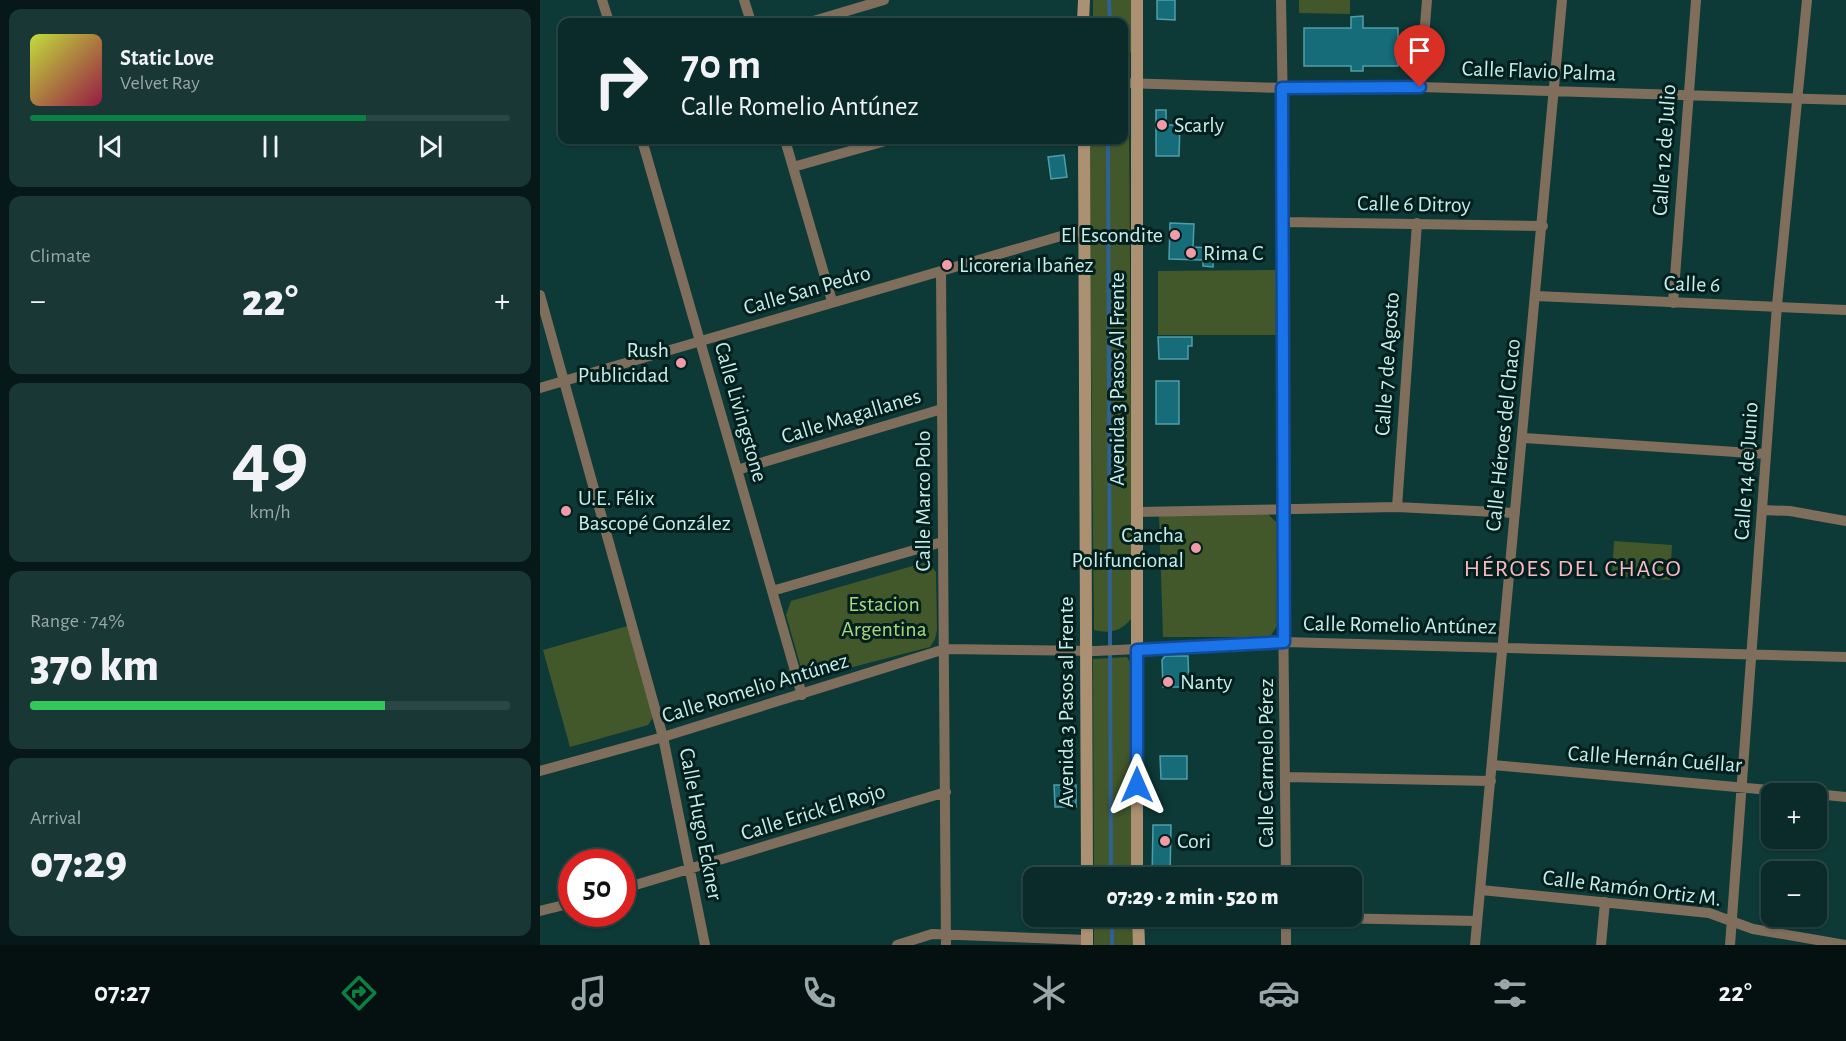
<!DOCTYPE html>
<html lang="en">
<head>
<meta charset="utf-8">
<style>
	:root { --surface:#0a2b29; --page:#183735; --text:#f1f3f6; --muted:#99a7a8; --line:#2a4746; --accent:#0b8043 }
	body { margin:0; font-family:"Alegreya Sans",sans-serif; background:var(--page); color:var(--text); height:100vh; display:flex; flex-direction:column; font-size:22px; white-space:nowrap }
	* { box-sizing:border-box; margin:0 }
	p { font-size:20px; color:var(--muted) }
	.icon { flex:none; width:33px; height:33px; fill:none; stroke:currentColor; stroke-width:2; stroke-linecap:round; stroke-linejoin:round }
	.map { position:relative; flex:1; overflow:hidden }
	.drawer { display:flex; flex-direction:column; gap:9px; padding:9px; background:#061817; width:540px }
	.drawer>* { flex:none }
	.hud { position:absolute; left:18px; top:18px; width:570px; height:126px; border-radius:12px; box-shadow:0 2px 4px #0004,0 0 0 2px var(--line); background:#0a2b29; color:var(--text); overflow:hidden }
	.tools { position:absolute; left:1221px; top:783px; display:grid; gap:12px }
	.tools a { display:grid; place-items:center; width:66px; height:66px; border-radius:12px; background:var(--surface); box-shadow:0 2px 4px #0004,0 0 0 2px var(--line); font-size:30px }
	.speed { position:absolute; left:18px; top:849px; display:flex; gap:12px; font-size:30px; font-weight:700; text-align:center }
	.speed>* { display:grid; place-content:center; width:78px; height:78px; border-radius:50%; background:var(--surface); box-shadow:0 2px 4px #0004,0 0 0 2px var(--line); line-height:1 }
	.speed .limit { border:9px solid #d22; background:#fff; color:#111 }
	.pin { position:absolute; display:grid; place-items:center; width:51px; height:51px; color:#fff; margin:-62px -26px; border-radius:50% 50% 50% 0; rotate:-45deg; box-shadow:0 0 6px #0007 }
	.pin .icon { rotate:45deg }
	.me { position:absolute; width:66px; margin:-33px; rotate:0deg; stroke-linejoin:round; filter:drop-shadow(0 0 4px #0008) }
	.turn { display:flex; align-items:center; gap:21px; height:126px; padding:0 24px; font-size:27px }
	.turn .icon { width:78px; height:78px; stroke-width:2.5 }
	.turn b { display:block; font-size:42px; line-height:51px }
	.big { font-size:45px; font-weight:800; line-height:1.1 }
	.drawer .tile { flex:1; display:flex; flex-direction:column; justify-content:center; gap:9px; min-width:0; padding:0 21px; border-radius:12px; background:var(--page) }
	.drawer .dial { align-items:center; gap:0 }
	.dial b { font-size:78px; line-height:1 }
	.song { display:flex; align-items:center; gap:18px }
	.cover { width:72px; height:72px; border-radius:9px; background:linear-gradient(135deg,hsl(70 70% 55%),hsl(340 70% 35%)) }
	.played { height:6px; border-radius:3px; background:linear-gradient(90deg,var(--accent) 70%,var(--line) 70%) }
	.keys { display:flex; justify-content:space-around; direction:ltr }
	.heat { display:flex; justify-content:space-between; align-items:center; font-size:33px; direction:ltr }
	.charge { height:9px; border-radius:4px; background:linear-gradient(90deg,#34c759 74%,var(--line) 0) }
	.trip { position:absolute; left:483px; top:867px; width:339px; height:60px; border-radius:12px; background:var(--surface); box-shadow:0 2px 4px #0004,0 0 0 2px var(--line); font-weight:800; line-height:60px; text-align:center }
	.dock { display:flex; height:96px; justify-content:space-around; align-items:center; background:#041110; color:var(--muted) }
	.dock .icon { width:42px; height:42px }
	.dock .current { color:var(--accent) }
	.dock b { font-size:27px; color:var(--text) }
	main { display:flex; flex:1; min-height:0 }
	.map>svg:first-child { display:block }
	.green { fill:#43582a }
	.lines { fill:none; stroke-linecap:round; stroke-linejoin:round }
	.stream { stroke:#2e6294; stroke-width:4 }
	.building { fill:#166c78; stroke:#509daa; stroke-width:1.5 }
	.street { stroke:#7f6e5c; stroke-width:10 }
	.secondary { stroke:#ab9072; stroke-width:12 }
	.route-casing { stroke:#114b97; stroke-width:15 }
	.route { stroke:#1a73e8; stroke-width:10 }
	.poi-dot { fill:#f39aa8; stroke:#001f1d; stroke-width:2 }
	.labels { text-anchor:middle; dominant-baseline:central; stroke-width:6; stroke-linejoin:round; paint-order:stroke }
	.street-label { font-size:22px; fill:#c8edea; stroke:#001f1d }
	.poi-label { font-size:22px; fill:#c8edea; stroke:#001f1d; text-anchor:start }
	.park-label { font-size:22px; fill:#abd67b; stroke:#001f1d }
	.neighbourhood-label { font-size:24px; letter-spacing:1.5px; fill:#fdb9c3; stroke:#001f1d }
</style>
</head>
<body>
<main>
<section class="drawer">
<div class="tile">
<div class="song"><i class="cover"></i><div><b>Static Love</b><p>Velvet Ray</p></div></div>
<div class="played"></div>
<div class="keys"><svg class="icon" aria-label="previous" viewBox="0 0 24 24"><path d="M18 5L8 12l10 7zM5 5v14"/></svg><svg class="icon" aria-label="pause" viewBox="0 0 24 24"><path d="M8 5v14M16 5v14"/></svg><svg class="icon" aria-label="next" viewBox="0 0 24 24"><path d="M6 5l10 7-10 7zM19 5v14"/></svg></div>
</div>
<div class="tile"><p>Climate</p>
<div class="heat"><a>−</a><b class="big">22°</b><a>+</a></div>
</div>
<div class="tile dial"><b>49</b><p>km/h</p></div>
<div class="tile"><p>Range · 74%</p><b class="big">370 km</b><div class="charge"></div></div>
<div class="tile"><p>Arrival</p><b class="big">07:29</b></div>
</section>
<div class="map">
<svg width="1306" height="945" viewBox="0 0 1306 945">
	<rect width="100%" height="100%" fill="#0d3937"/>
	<path class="green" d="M553,0H591V52L584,61V22H553Z
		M759,0H810V14L759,13Z
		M584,95L589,104L592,618C581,631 571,634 554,630L549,140H584Z
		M736,270L737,335H618V271Z
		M619,514H728L737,523V626L730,637H623Z
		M1074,541L1132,545L1130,580L1072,576Z
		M383,563L391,566L396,572L397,630L395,639L390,647L274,677L261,668L246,615L251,601Z
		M91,625L114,716L108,725L30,747L3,650Z
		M587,657L592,665L593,877H554L553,659Z
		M554,917H593V945H554Z"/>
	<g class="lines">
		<path class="stream" d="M569,0L570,22
			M568,140L571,878
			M572,916V945"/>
	</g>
	<path class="building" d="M617,0H635V20L617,19Z
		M823,16V28H858V66H823V71H811V66H764V28H811V17Z
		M616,110H626V125H640L639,156H616Z
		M524,155L527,177L511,179L508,157Z
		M630,223L654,224L653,247L674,248L673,267L663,266V260L629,259Z
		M618,337H652V346H648V359H619Z
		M616,381H639V424H616Z
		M625,656H648L649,687H623L622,660Z
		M620,756H647V779H621Z
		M514,785H536V807H515Z
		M613,825H631L630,878H612Z"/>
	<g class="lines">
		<path class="street" d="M62,0L69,22
			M204,0L211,22
			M741,0L745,222L742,509L746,878
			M270,22L344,0
			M584,83L742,88L880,87L1306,100
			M880,87L887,0
			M102,140L262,695
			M245,140L292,301
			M253,167L349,140
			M745,222L1003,226
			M401,272L406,945
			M0,295L123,737L165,945
			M996,296L1306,310
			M1133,303L1156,0
			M0,388L545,229
			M983,438L1226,454
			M197,470L402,409
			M857,507L877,223
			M1222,510L1250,511L1306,521
			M597,512L857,507L975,513
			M232,591L402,542
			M953,765L1274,794
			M0,771L123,737L405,649L556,651L744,642L1306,657
			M746,777L951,781
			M1276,794L1306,797
			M82,889L406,792
			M941,890L1169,913L1213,929L1306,945
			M0,911L32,903
			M693,916L937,921
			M746,916V945
			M357,945L392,934L547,940
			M935,945L1022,0
			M1061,945L1065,902
			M1190,945L1237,305L1267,0"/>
		<path class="secondary" d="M597,0V878
			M543,22L544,0
			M544,140L547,878
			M547,916V945
			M598,916L599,945"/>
	</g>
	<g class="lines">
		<defs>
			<path id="route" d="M597,785V650L744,642L742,88L880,87"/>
		</defs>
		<use href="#route" class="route-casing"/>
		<use href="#route" class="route"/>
	</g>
	<g class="poi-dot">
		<circle cx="622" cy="125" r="6"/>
		<circle cx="635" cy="235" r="6"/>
		<circle cx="651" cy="253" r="6"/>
		<circle cx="407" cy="265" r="6"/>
		<circle cx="141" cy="363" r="6"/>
		<circle cx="26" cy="511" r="6"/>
		<circle cx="656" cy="548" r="6"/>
		<circle cx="628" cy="682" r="6"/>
		<circle cx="625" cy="841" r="6"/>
	</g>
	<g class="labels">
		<g class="street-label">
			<text transform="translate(999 71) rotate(2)">Calle Flavio Palma</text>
			<text transform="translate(1124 150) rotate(-86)">Calle 12 de Julio</text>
			<text transform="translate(874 204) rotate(1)">Calle 6 Ditroy</text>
			<text transform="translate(1152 284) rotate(2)">Calle 6</text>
			<text transform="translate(267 290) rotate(-16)">Calle San Pedro</text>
			<text transform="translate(847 364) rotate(-86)">Calle 7 de Agosto</text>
			<text transform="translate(577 379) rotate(-90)">Avenida 3 Pasos Al Frente</text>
			<text transform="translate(201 412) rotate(74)">Calle Livingstone</text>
			<text transform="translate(311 416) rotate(-17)">Calle Magallanes</text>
			<text transform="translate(963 435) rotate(-84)">Calle Héroes del Chaco</text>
			<text transform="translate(1206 471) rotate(-86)">Calle 14 de Junio</text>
			<text transform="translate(383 501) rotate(-90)">Calle Marco Polo</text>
			<text transform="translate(860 625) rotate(1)">Calle Romelio Antúnez</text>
			<text transform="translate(215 688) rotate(-17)">Calle Romelio Antúnez</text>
			<text transform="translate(526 702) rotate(-90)">Avenida 3 Pasos al Frente</text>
			<text transform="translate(1115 759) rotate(4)">Calle Hernán Cuéllar</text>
			<text transform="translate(726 763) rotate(-90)">Calle Carmelo Pérez</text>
			<text transform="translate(273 812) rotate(-17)">Calle Erick El Rojo</text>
			<text transform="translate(161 824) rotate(79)">Calle Hugo Eckner</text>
			<text transform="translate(1092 888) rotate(7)">Calle Ramón Ortiz M.</text>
		</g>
		<g class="poi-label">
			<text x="634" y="125">Scarly</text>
			<text x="623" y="235" text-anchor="end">El Escondite</text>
			<text x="663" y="253">Rima C</text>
			<text x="419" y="265">Licoreria Ibañez</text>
			<text x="129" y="350" text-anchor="end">Rush<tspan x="129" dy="25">Publicidad</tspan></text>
			<text x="38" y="498">U.E. Félix<tspan x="38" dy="25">Bascopé González</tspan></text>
			<text x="644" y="535" text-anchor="end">Cancha<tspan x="644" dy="25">Polifuncional</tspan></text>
			<text x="640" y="682">Nanty</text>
			<text x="637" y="841">Cori</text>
		</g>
		<g class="park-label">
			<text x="344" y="604">Estacion<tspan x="344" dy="25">Argentina</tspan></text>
		</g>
		<g class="neighbourhood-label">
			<text x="1033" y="569">HÉROES DEL CHACO</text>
		</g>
	</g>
</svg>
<div class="tools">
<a>+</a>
<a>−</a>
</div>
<div class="speed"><div class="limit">50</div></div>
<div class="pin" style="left:880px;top:87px;background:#d93025"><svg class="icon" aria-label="arrive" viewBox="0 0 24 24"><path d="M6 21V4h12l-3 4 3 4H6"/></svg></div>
<svg class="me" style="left:597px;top:785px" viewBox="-20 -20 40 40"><path d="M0-17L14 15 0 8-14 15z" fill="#1a73e8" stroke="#fff" stroke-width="4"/></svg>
<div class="trip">07:29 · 2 min · 520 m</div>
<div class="hud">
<div class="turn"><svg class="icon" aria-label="right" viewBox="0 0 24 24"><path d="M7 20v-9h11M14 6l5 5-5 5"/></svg><div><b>70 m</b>Calle Romelio Antúnez</div></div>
</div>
</div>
</main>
<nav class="dock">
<b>07:27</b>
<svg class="icon current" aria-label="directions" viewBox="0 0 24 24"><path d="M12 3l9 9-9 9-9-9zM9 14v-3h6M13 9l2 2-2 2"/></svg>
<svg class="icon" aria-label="music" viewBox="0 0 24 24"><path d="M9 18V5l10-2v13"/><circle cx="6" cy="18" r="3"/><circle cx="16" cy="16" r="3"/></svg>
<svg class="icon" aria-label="phone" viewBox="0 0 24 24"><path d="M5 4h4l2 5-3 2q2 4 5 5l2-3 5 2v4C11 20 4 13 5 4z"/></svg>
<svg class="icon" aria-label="climate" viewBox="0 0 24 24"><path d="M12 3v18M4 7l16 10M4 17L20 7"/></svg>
<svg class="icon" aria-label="car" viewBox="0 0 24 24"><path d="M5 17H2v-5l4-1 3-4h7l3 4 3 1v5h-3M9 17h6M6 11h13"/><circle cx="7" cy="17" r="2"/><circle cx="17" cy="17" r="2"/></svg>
<svg class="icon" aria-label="filters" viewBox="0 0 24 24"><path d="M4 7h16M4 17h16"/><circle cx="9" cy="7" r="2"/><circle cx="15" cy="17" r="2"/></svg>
<b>22°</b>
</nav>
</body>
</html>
